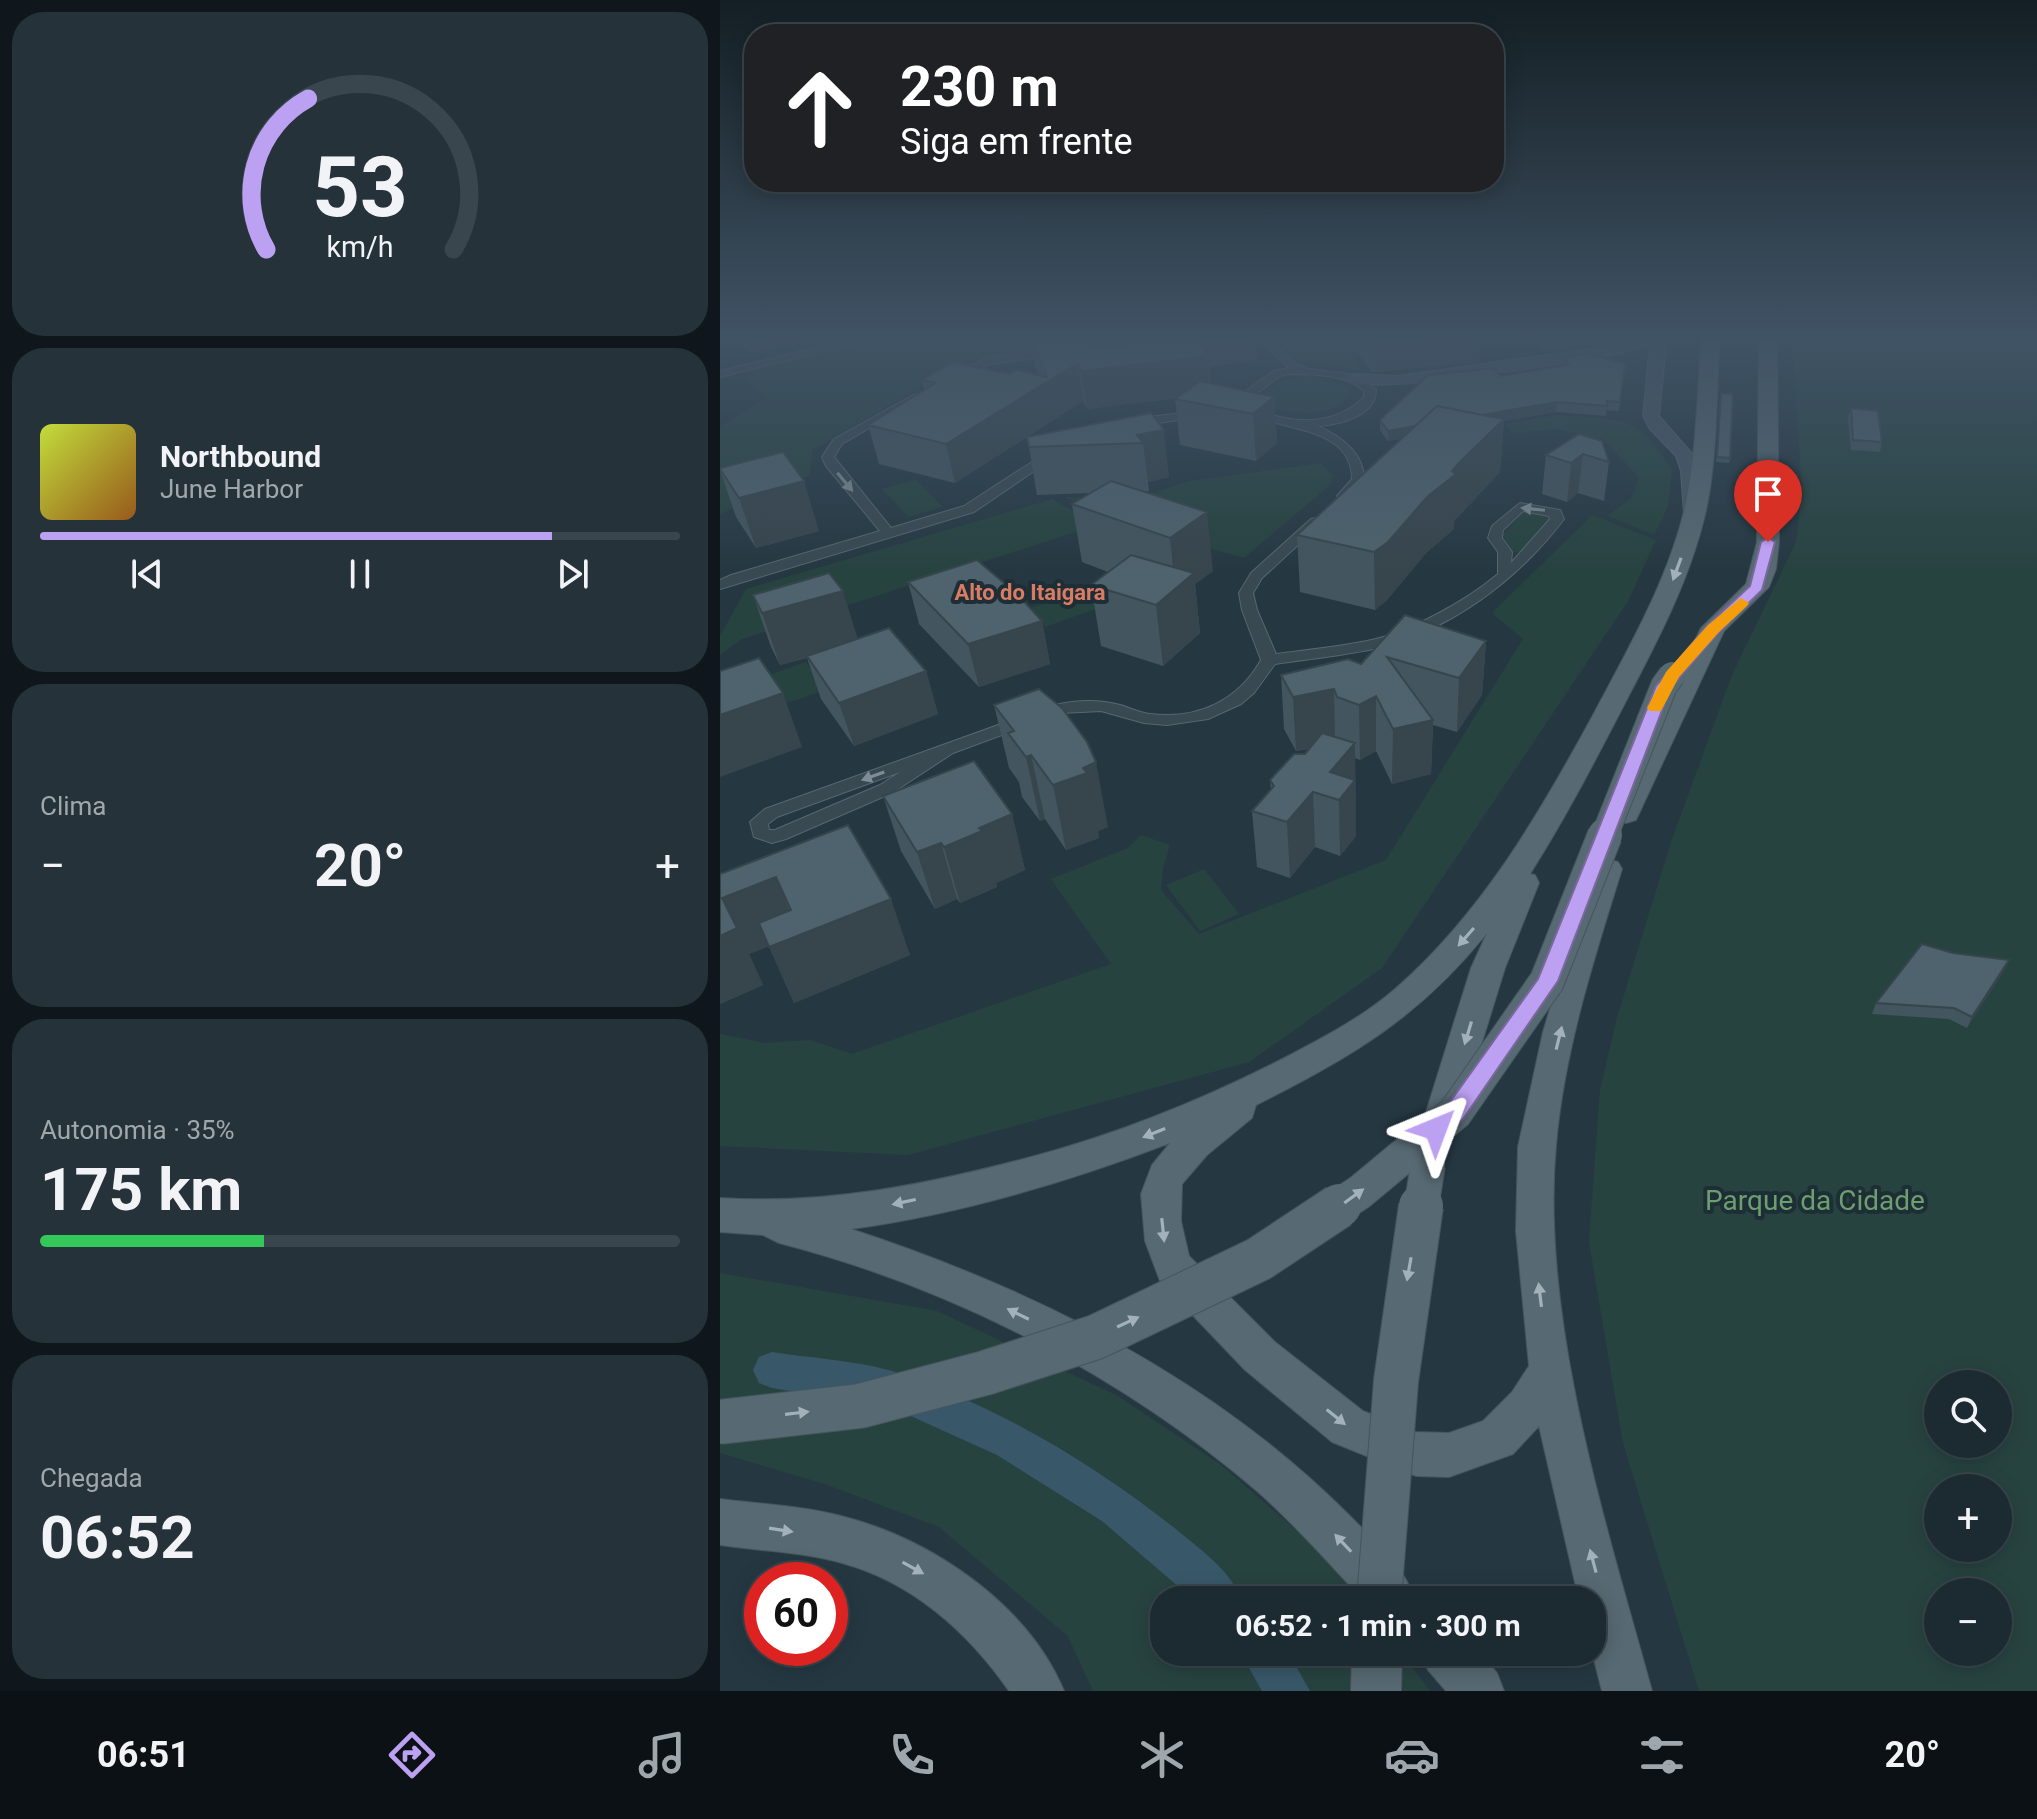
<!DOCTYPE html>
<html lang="pt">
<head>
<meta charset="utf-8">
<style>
	:root { --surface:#1c2a32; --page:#25323a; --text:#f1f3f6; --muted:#a0a7ac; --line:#3a464d; --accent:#bca0f2 }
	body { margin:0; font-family:Roboto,sans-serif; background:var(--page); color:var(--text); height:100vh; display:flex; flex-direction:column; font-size:30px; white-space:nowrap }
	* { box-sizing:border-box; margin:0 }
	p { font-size:26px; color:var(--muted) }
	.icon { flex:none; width:44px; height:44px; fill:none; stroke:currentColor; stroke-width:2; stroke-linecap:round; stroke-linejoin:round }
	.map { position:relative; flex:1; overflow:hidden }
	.panel { display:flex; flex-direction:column; gap:12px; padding:12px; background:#0f171c; width:720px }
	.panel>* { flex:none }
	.guide { position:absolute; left:24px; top:24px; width:760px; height:168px; border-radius:32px; box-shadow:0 4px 20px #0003,0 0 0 2px var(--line); background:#202124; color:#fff; overflow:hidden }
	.controls { position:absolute; left:1204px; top:1370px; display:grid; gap:16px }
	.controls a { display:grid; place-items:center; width:88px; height:88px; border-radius:50%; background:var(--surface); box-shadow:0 4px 20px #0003,0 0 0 2px var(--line); font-size:40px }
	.speed { position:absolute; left:24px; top:1562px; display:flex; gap:16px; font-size:40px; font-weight:700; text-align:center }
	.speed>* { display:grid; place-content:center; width:104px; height:104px; border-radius:50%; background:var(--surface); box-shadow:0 4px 20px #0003,0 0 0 2px var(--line); line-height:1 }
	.speed .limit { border:12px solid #d22; background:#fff; color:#111 }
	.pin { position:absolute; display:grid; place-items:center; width:68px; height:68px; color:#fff; margin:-82px -34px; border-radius:50% 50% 50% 0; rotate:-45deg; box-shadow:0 0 8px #0007 }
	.pin .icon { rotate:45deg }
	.me { position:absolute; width:88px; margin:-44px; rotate:44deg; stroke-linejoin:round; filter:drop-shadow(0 0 6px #0008) }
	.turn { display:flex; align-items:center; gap:28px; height:168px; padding:0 24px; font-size:36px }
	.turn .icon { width:104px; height:104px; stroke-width:2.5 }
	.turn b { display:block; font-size:56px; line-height:68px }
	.big { font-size:60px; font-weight:700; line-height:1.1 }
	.panel .card { flex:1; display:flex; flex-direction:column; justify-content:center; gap:12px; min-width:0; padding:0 28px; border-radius:32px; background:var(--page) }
	.panel .dial { align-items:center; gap:0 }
	.dial svg { height:208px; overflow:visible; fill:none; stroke:var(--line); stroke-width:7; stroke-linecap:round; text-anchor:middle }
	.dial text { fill:var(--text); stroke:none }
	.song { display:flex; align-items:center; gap:24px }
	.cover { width:96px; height:96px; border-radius:12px; background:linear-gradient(135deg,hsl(70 70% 55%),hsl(30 70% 35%)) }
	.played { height:8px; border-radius:4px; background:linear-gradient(90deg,var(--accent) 80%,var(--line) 80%) }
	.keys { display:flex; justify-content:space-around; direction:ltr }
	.heat { display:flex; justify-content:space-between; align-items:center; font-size:44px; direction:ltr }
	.charge { height:12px; border-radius:6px; background:linear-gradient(90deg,#34c759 35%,var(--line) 0) }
	.trip { position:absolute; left:430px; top:1586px; width:456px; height:80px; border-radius:32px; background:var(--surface); box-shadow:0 4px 20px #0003,0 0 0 2px var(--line); font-weight:700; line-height:80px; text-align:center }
	.tab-bar { display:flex; height:128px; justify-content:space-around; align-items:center; background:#0b1114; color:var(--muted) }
	.tab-bar .icon { width:56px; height:56px }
	.tab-bar .selected { color:var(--accent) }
	.tab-bar b { font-size:36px; color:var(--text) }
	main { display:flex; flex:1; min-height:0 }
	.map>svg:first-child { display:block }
	.green { fill:#274340; fill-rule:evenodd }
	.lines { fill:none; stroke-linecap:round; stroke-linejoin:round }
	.canal { fill:#38586a; fill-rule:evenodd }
	.street-casing { stroke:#57676f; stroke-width:2 }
	.secondary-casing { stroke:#57676f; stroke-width:2 }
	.primary-casing { stroke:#46555e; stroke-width:2 }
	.street { fill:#394952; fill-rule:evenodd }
	.secondary { fill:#475965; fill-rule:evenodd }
	.primary { fill:#576972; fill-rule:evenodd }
	.primary-bridge-far2-casing { stroke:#46555e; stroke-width:28; stroke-linecap:butt }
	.primary-bridge-far1-casing { stroke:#46555e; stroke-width:36; stroke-linecap:butt }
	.primary-bridge-casing { stroke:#46555e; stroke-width:46; stroke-linecap:butt }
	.primary-bridge-far2 { stroke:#576972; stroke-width:26 }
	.primary-bridge-far1 { stroke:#576972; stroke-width:34 }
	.primary-bridge { stroke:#576972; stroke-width:44 }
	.wall { fill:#43555e }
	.shaded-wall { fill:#37454c }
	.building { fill:#4e636d; stroke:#37454c; stroke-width:2 }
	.oneway { fill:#7e8d95 }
	.oneway2 { fill:#a3b2ba }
	.route { fill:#bca0f2; stroke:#7a689d; stroke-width:2 }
	.slow { fill:#f59e0b }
	.labels { text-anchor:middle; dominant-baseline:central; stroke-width:8; stroke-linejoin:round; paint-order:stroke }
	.far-neighbourhood-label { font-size:22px; font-weight:bold; fill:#da7b63; stroke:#1e2e37 }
	.near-park-label { font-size:28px; fill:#6d9e6d; stroke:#1e2e37 }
</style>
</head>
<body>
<main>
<section class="panel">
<div class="card dial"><svg viewBox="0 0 100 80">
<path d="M14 69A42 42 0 1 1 86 69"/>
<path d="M14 69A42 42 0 0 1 30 11" stroke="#bca0f2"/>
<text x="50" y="56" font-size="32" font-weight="700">53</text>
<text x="50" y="72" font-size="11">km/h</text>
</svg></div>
<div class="card">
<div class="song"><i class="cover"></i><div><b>Northbound</b><p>June Harbor</p></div></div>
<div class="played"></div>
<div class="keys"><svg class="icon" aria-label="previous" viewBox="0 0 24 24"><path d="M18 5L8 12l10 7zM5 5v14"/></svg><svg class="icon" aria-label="pause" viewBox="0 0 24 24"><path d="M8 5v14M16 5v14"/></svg><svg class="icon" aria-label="next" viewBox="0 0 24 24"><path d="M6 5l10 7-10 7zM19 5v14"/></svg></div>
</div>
<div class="card"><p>Clima</p>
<div class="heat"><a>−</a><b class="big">20°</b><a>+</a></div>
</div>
<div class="card"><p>Autonomia · 35%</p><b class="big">175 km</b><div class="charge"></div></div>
<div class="card"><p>Chegada</p><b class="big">06:52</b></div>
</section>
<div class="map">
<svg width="1317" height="1691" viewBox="0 0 1317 1691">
	<rect width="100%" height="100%" fill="#253842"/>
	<path class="green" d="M173,335H396L398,340L245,361L92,450L90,475L0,514V427L45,398L23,372Z
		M548,335H749L629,353L643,371L575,360Z
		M1072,335H1317V1691H979L903,1443L869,1242L880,1090L897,1018L951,842L1012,675L1076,542L1082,494ZM1218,1384H1278V1444H1218ZM1218,1488H1278V1548H1218ZM1218,1592H1278V1652H1218Z
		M586,377L624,385L631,393C607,421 581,414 549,407L542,395L563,380Z
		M839,415C903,421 913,411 952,469L948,507L934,535L887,516L911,498L919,478L883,439L836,429L793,433L785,424Z
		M601,463L613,476L609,486L524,558L384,519L345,497L423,496L470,481Z
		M196,480L223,507L188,517L162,489Z
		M332,499L378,525L22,639L0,655V636L26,589Z
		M808,511L831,517L805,552H792L783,535L803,512Z
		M872,515L936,540L908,601L662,968L529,1062L188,1155L0,1146V1034L45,1043L90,1040L132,1054L391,964L331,879L408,848L421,835L450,845L443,868L441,890L479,934L666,860L803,639L772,613Z
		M371,587L389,604L325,627L308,609Z
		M86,662L105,690L67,703L49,675Z
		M484,869L519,914L480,931L446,885Z
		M0,1273L217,1311L396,1395L501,1465L612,1561L642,1600H444V1652H681L710,1691H373L348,1636L219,1527L105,1484L0,1453Z"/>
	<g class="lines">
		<path class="canal" d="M52,1352C90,1358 143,1361 178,1373C279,1407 374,1464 457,1530C482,1551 509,1569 522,1600H474L382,1521L277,1455L173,1408L52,1388L39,1383L33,1370L39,1357Z
			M520,1652H568L590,1691H542Z"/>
		<defs>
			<path id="street" d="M151,335H168L0,377V371Z
				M438,335H465L460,338L270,364L235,378L225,376L268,358Z
				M536,335H547C557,344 572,365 585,368C610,374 636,368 656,390C656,416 619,425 598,426C621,437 644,452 644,480L628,499L617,496L632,479C632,422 551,433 522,408L525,392L553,371L569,368ZM569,374C594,375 625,373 644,391V397C616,426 569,426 534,407L535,395L560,376Z
				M195,394L199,395V399L122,444L114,457L171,528L244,506L329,451L339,454L254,512L0,589V580L11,575L160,531L106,466L102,457L114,439Z
				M481,411L485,412V416L411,427L405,423L411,419Z
				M800,503L840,510L844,519C798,580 729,632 653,649C621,656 587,659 555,664L534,693L521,704L488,719L447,725L424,723L381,711L341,713L233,753L172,793L66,839L52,843L34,837L30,822L45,809L331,706C355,700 377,699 400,705C410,708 420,713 430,714C477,720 518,701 541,660L522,610L519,593L531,573L591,519L596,518L603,522L542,578L533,593L537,610L556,654C586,650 617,647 647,641C688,633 746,601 778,574V552L768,538L772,526ZM803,511L829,516L830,519L791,563L792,552L782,538L783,530ZM180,772L160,785L55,830H49L48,824L57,817Z"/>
			<path id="secondary" d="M930,335H947L939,416L974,456L979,471L982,513L980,517L973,519L964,513L961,471L956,456L930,429L923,416L930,344L899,354C858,360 647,399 625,379L633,374L678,376L897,345Z"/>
			<path id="primary" d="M982,335H1000C996,392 998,450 987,506C972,576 938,640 905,703C875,761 845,819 810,874L815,875L819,883L785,968L733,1136L720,1140L707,1136L702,1125L751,968L767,933C700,1017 630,1058 536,1105L532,1118L487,1155L462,1184L461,1221L469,1256L555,1342L643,1411L696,1432L729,1433L763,1421L792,1392L809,1366L796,1231L798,1147L823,1032L872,869L876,862L887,859L898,862L902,869C874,958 844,1052 836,1145C820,1319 886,1524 932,1691H882L872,1652V1600H859L819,1426L793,1454L729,1477L696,1476L612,1442L525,1370L440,1281L425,1241L421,1194L432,1165L450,1143C348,1182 240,1214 131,1229C314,1289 493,1378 630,1516C652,1539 679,1561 691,1590L687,1600H643C609,1563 575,1525 537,1491C402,1375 231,1287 59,1243L43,1235L0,1232V1198C106,1205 209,1184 311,1157C401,1133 487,1098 570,1055C606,1036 644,1016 675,989C761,914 818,816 872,717C908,649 949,579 966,503C977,447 977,391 982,335Z
				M1039,335H1057L1059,542L1056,569L1049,587L1004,631L916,820L906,823L896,820L891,813L981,628L1026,584L1037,542Z
				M0,1499C40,1504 82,1506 121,1516C210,1538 308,1604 344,1691H289C248,1632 192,1582 122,1563C83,1552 40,1551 0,1545Z
				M632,1652H682L681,1691H631Z
				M701,1652H759L777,1673L784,1691H726L708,1670Z"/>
		</defs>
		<use href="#street" class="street-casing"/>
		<use href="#secondary" class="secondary-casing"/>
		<use href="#primary" class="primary-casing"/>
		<use href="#street" class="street"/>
		<use href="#secondary" class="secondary"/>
		<use href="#primary" class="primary"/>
		<defs>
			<path id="primary-bridge-far2" d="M884,837L944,686L952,675"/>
			<path id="primary-bridge-far1" d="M616,1208L640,1192L735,1113L827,981L885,835
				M701,1208L708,1165"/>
			<path id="primary-bridge" d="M0,1422L140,1406L265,1373L376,1337L539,1259L619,1206
				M659,1600L676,1381L701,1206"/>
		</defs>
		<use href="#primary-bridge-far2" class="primary-bridge-far2-casing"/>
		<use href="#primary-bridge-far1" class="primary-bridge-far1-casing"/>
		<use href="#primary-bridge" class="primary-bridge-casing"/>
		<use href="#primary-bridge-far2" class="primary-bridge-far2"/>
		<use href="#primary-bridge-far1" class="primary-bridge-far1"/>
		<use href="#primary-bridge" class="primary-bridge"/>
	</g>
	<path class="wall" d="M0,335H78L79,345L30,352L15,336Z
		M310,335L376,348L468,335H537L538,360L490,366L491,383L554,397L557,443L536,461L460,445L455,399L456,398L367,409L363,401L235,483L159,464L148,425L204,390L202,380L290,374L318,375L316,369Z
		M639,335H759V362L652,372L639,355Z
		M809,335H914L831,350V351L827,352Z
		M843,357L905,364L899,411L886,410V416L836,412L784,421L780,472L737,518L734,521V529L706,553L667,600L655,610L580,592L577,535L682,438L668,441L660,430V420L781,376L842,365Z
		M1000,398L1010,458L1009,463L996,462Z
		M1131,408L1162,442L1160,452L1131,450L1128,418Z
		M431,413L449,477L428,482L429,491H423L493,571L475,584L480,633L443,666L381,646L371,585L388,572L362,562L352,504L370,493L317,495L309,447Z
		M859,434L889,462L884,501L858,493L847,502L822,494L826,455Z
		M0,470L99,531L36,548L16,517Z
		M188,582L322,621L330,664L259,687L199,624Z
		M33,595L138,639L206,671L218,714L134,746L101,699L87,658L60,665L51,647Z
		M685,615L766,641L762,695L737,732L713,725L711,774L672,784L656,751L640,760L635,758L636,836L620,856L595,847L570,878L537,867L532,811L551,790L550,780L585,754L589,749L576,751L564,729L561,675L641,664Z
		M274,705L388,827L378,831L379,838L346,850L325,819L320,821L302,797L299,782L289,768Z
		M163,796L292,814L305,870L276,883L277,887L240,903L237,899L215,909L181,851Z
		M128,825L190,955L74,1003L49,946L29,954L43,985L0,1004V874Z
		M1233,953L1289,960L1283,972L1247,1028L1229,1019L1152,1014L1156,1003Z"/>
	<path class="shaded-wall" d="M0,335H15V336L0,340Z
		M78,335L79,345L30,352L27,342Z
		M97,335H128L99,342Z
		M476,335H537L538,360L490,366L492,393L367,409L361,371L478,358Z
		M828,335H914L831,350V351L827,352Z
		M760,336L759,362L656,372V346Z
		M358,363L363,401L235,483L226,444Z
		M554,397L557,443L536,461L533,414Z
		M837,402L836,412L784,421L780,472L737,518L734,521V529L706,553L667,600L655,610L654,552L739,463L781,421L668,441V431Z
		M444,430L449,477L428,482L423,443L417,435Z
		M863,454L858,493L847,502L851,463Z
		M84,481L99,531L36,548L19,498Z
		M487,512L493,571L475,584L480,633L443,666L436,605L455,588L450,538Z
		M123,591L139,643L60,665L42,613Z
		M322,621L330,664L259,687L248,644Z
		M766,641L762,695L737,732L739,678Z
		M206,671L218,714L134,746L119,703Z
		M614,689L615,743L576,751L573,697Z
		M63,693L82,747L0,777V715Z
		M656,696V751L640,760L639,705Z
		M713,720L711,774L672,784L673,729Z
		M635,743L636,836L620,856L619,800L610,772Z
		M311,755L325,819L320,821L306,757Z
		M376,762L388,827L378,831L379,838L346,850L333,785L363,768Z
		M593,792L595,847L570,878L567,822Z
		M292,814L305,870L276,883L277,887L240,903L224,847L259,828Z
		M221,843L237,899L215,909L197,852Z
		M56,877L79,934L29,954L43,985L0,1004V936L2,898Z
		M171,899L190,955L74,1003L49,947Z
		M1289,960L1283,972L1247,1028L1252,1017Z"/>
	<path class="building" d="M20,335H77V336L27,342Z
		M310,335H370L376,348L473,335L489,356L361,371L358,363L226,444L148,425L215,383L202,380L232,362L290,374L296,370L327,377Z
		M643,335H759L760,336L656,346H652Z
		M868,353L905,364L900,402L887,401V406L837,402L762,415L717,406L695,426L668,431L660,420L708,375L773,368L781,376L849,364L843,357Z
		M480,381L554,397L533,414L455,399Z
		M1001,393L1013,394L1010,458L997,457Z
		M717,406L784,419L739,463L732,471L736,474L707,497L668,542L654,552L577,535Z
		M1131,408L1158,411L1162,442L1133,440Z
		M431,413L444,430L417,435L423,443L309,447L307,437Z
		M859,434L882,441L889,462L863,454L851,463L826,455Z
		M63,452L84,481L19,498L0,469V468Z
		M391,481L487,512L450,538L352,504Z
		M411,555L474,573L436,605L371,585Z
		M257,560L298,595L322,621L248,644L188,582Z
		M109,573L123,591L42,613L33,595Z
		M685,615L766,641L739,678L667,657L713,720L673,729L656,696L639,705L617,697L614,689L573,697L561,675L628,659L641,664Z
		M169,628L206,671L119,703L87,656Z
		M39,658L63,693L0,715V671Z
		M319,689L342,708L367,742L376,762L363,768L367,773L333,785L311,755L306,757L288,733L294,731L274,705Z
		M602,733L635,743L610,772L635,780L619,800L593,792L567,822L532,811L554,786L550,780L574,754H585Z
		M254,761L292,814L259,828L262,831L224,847L221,843L197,852L163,796Z
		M128,825L171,899L49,947L39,923L71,910L56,877L2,898L17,928L0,936V874Z
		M1202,944L1233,953L1289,960L1252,1017L1234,1008L1156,1003Z"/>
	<defs><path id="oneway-solid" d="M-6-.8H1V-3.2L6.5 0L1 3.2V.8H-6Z" transform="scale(2)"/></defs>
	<g class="oneway">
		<use href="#oneway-solid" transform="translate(125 482) rotate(50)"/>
		<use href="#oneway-solid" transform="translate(813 509) rotate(-174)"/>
		<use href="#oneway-solid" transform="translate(153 776) rotate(160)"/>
	</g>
	<g class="oneway2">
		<use href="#oneway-solid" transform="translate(957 569) rotate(110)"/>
		<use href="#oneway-solid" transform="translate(746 937) rotate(131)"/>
		<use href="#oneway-solid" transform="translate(748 1033) rotate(107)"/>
		<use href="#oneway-solid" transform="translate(839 1038) rotate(-76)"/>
		<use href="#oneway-solid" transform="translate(434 1133) rotate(158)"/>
		<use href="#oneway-solid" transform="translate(634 1196) rotate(-36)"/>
		<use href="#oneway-solid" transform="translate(184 1202) rotate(168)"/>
		<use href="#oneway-solid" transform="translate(443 1230) rotate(84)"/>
		<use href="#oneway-solid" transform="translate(689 1269) rotate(100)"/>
		<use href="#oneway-solid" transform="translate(820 1295) rotate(-97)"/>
		<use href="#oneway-solid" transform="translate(298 1314) rotate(-154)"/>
		<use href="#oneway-solid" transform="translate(408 1322) rotate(-25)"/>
		<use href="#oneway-solid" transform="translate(77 1413) rotate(-7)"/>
		<use href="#oneway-solid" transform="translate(616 1417) rotate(39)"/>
		<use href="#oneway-solid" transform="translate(61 1530) rotate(9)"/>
		<use href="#oneway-solid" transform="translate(623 1543) rotate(-133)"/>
		<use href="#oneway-solid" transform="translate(873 1561) rotate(-105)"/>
		<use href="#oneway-solid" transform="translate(193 1568) rotate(29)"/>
	</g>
	<linearGradient id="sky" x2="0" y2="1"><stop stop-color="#141f24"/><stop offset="0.59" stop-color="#405365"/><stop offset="1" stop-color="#405365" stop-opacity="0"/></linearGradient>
	<rect width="1317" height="572" fill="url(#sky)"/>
	<path class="route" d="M1048,538L1055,542L1042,590L999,632L951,687L838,981L743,1119C732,1129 723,1141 708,1136L704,1129L727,1106L818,979L936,686L988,625L1030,586L1041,542Z"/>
	<path class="slow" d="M1021,598L1029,603L1027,606L999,632L959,677L941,711H930L927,708L946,672L988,625Z"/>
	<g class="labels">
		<g class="far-neighbourhood-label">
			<text x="310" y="592">Alto do Itaigara</text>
		</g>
		<g class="near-park-label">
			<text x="1095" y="1200">Parque da Cidade</text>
		</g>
	</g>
</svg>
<div class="controls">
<a><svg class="icon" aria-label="search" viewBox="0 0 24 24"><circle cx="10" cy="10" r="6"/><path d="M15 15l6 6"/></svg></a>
<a>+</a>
<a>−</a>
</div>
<div class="speed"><div class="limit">60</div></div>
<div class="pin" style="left:1048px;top:542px;background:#d93025"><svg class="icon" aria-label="arrive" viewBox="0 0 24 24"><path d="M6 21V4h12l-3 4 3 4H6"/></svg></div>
<svg class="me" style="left:716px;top:1129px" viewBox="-20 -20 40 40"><path d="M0-17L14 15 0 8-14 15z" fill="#bca0f2" stroke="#fff" stroke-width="4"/></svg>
<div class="trip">06:52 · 1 min · 300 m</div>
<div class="guide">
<div class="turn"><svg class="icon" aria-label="ahead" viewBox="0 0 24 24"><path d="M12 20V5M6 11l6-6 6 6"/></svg><div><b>230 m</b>Siga em frente</div></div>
</div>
</div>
</main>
<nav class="tab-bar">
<b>06:51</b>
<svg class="icon selected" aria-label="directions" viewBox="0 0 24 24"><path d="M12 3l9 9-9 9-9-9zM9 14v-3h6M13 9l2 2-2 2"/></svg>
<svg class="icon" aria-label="music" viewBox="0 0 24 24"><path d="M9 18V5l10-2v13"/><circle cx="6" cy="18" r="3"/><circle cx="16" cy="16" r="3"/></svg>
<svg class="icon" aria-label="phone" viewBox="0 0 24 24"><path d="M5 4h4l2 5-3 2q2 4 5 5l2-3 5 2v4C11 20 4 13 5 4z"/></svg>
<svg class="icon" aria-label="climate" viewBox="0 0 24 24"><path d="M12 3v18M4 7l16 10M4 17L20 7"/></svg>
<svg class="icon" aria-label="car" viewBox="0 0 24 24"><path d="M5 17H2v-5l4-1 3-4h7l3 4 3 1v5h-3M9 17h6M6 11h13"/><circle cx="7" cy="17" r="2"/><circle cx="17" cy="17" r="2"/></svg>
<svg class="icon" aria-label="filters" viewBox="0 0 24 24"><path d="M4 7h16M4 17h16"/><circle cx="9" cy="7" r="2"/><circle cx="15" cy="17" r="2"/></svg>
<b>20°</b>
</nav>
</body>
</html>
